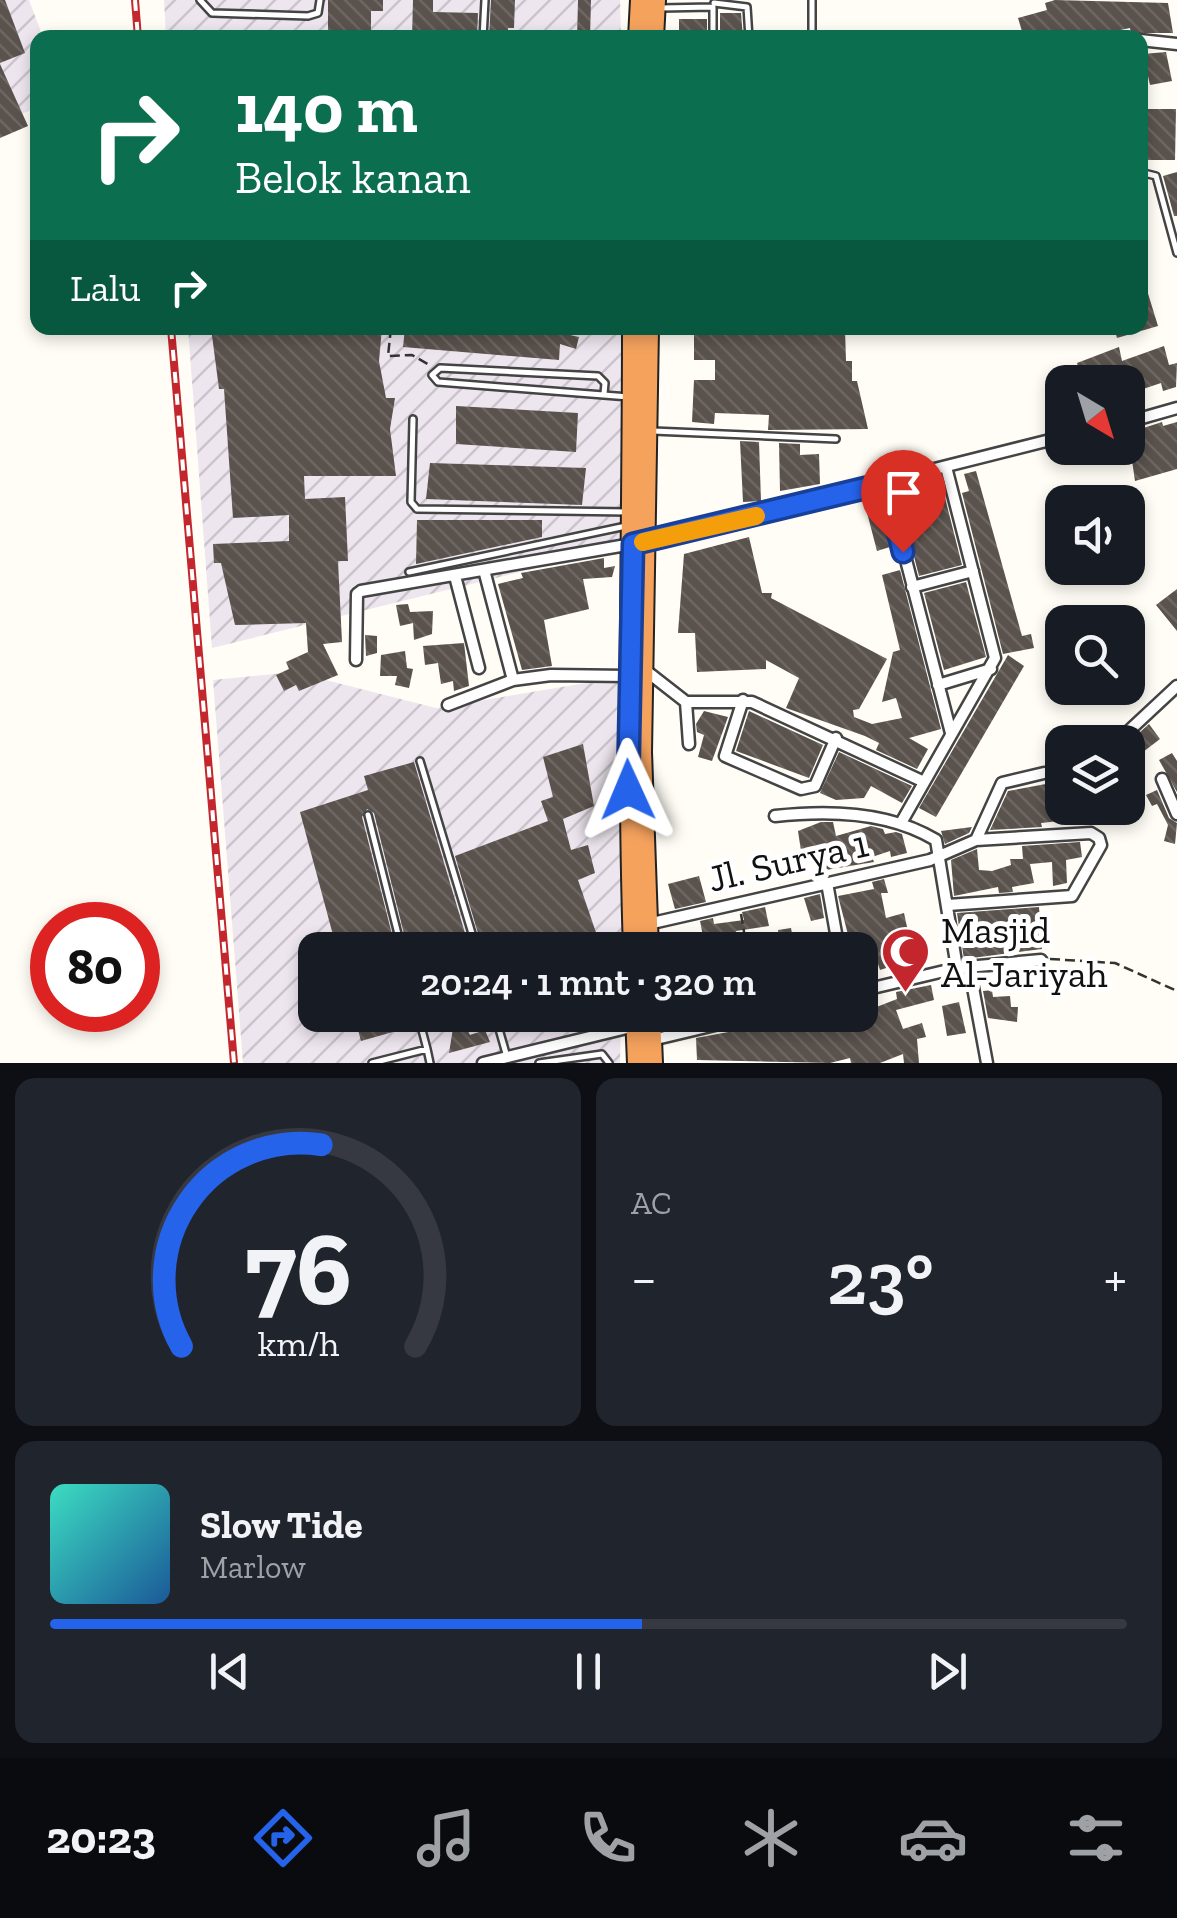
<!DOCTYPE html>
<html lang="id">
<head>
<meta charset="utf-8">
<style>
	:root { --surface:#171b24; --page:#20242c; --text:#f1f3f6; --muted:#9ea1a6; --line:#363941; --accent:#2563eb }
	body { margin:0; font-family:"Zilla Slab",serif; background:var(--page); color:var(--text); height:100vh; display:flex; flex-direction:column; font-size:38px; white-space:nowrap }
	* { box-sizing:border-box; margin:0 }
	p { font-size:32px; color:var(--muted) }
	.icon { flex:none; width:55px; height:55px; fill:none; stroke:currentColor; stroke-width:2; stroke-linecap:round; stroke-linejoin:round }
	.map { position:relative; height:1063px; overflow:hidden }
	.sheet { display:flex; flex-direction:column; gap:15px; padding:15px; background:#0d0f14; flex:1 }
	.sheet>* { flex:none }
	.guide { position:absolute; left:30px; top:30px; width:1118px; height:305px; border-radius:20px; box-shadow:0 5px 15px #0003; background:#0b6e4f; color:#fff; overflow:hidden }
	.needle { width:65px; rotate:142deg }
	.buttons { position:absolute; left:1045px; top:365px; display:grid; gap:20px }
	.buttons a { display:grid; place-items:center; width:100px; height:100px; border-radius:20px; background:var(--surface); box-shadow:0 5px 15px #0003; font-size:50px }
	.speed { position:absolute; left:30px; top:902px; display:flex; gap:20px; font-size:50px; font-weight:700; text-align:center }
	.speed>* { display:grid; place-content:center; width:130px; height:130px; border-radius:50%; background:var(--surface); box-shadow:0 5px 15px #0003; line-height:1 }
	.speed .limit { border:15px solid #d22; background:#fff; color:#111 }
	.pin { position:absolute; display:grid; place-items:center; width:85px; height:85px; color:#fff; margin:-102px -42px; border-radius:50% 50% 50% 0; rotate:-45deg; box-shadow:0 0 10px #0007 }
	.pin .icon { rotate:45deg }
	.me { position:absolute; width:110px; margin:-55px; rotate:359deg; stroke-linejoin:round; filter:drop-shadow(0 0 8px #0008) }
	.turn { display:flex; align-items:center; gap:35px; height:210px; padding:0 40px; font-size:45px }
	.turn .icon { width:130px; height:130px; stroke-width:2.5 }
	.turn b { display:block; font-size:70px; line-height:85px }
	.then { display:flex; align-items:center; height:95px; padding:0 40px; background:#0003; gap:20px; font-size:38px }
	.big { font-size:75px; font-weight:600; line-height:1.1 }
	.sheet .card { flex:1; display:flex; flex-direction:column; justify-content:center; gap:15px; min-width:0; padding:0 35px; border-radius:20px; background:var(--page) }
	.sheet .dial { align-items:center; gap:0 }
	.dial svg { height:260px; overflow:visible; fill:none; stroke:var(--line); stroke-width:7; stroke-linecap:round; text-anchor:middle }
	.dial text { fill:var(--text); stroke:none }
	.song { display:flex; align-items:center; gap:30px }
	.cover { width:120px; height:120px; border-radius:15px; background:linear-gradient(135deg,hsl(170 70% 55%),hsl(210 70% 35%)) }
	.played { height:10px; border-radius:5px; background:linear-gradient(90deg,var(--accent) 55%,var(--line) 55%) }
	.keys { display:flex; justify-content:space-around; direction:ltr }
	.heat { display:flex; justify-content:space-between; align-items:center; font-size:55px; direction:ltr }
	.sheet .tiles { flex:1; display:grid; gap:15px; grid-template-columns:1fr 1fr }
	.card:last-child { grid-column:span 2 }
	.trip { position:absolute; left:298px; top:932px; width:580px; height:100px; border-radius:20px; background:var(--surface); box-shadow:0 5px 15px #0003; font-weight:600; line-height:100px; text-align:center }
	.menu { display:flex; height:160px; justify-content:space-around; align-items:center; background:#090b0e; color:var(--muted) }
	.menu .icon { width:70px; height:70px }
	.menu .on { color:var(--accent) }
	.menu b { font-size:45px; color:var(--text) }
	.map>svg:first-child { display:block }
	.industrial { fill:url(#industrial-furrows) }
	.building { fill:url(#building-back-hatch) }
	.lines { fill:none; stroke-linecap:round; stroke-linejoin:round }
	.lane-casing { stroke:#444; stroke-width:10 }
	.street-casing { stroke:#444; stroke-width:15 }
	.highway-casing { stroke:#222; stroke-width:22 }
	.path { stroke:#333; stroke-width:2.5; stroke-dasharray:10 5; stroke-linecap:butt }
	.lane { stroke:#fff; stroke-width:5 }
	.street { stroke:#fff; stroke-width:10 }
	.highway { stroke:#f5a25d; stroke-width:18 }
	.rail-casing { stroke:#c4262e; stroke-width:8 }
	.rail { stroke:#fff; stroke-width:4; stroke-dasharray:11; stroke-linecap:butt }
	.route-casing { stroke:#184099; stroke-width:25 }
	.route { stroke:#2563eb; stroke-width:18 }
	.slow { stroke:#f59e0b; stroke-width:18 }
	.labels { text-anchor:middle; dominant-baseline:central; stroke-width:10; stroke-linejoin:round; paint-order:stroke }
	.street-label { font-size:38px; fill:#111; stroke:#fff }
	.poi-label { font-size:38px; fill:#111; stroke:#fff; text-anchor:start }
</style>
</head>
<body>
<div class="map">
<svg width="1177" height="1063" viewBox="0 0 1177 1063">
	<defs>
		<pattern id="industrial-furrows" width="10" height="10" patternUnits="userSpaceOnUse" patternTransform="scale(2.5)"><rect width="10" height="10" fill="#eee6ef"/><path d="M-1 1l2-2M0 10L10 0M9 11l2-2" fill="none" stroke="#cbc4cc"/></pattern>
		<pattern id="building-back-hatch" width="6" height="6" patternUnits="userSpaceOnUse" patternTransform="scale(2.5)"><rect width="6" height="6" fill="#5a524d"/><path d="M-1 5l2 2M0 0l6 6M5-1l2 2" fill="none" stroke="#6d6662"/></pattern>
	</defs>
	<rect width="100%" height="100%" fill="#fffdf5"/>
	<path class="industrial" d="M0,0H29L43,37L38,38L37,108L0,122Z
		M164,0H620L621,37H166Z
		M188,328H628L633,544L212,648Z
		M294,672L436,708L628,676L622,950H315V1015H621L620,1063H243L213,680Z"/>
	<path class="building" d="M0,0H5L25,53L0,63Z
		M328,0H383V11H371V38H328Z
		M413,0H433V12L478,13L477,38H412Z
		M491,0H515L514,28H508V38H489Z
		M578,0H591L590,38H577Z
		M1055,0L1168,3L1173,33H1131L1130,28L1086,37L1085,34L1056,38L1054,30L1024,38L1018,18L1047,10L1045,3Z
		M720,13H741L743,38H720Z
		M679,19H707V35H679Z
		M1166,52L1172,81L1150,85L1143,54Z
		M0,64L28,126L0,138Z
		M1140,109H1176L1175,160H1140Z
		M1177,172V216H1174L1163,176Z
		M1142,274L1158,326L1117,338L1114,328H1140Z
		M211,328H382L379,361L386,398H395L390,429L396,476H304L305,499L345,497L348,561H338L342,642L323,644L338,675L299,691L296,685L284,691L276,675L289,669L286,662L308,652L306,623L235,625L221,563H214L213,544L289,541V515L233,518L224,389H219Z
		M405,328H561V333L579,337L576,349L560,344L559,360L403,347Z
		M694,328H845L846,361H852V381H857L868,429L768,430L769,415L715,413L714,424L692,422L694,380H715V360H694Z
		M1164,346L1169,365L1177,363L1176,387L1163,391L1161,383L1128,394V382H1083L1077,363L1119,347L1122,361Z
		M456,406L578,413L576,452L456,444Z
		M1162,422L1163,426L1177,422V469L1135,481L1128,433Z
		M740,441L759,442L761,501L743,502Z
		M779,443L800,444V455L819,454L820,484L780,491Z
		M430,463L586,468L582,505L426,499Z
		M976,471L1022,636L1031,634L1034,648L1003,654L962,493L969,491L964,474Z
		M940,478L962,565L919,576L897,490Z
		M880,496L893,546L877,551L864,501Z
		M417,520H542V537L416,564Z
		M749,537L762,593H772L771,598L887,659L859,709L853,710L854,717L872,724L902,718L896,698L882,702L893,652L900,650L882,575L900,570L941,729L909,738L928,749L917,769L876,750L879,743L865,736L786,708L799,678L766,660V669L697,672L695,633H678L684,554Z
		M604,558V568L615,566L612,577L583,579L589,609L544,620L552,666L522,670L498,584L523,578L521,573Z
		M966,582L986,657L944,670L924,593Z
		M1177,589V631L1156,605Z
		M408,604L410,612L433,611L432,634L414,640L413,623L400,626L396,605Z
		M365,635L377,636V653L366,656Z
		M464,643L469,686L454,691L453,681L441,684L438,663L425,665L423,646Z
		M405,651L407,668L413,669L409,688L395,685L397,676H380L381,655Z
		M1008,655L1024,666L936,817L919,808Z
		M704,711L728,717L712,761L698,757L704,735L697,732L696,724Z
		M749,711L823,745L809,778L736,751Z
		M1149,724L1160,739L1139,755L1129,742Z
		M583,744L594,806L563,819L571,850L588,845L595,873L578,880L602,950H483L455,856L548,821L541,801L553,797L543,757Z
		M839,752L912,786L902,803L871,786L864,798L836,800L820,793Z
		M1172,753L1177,761V792L1159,760Z
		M414,762L470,950H408L374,813L367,809L362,817L396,950H337L300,812L368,790L364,776Z
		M1062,781V809L1093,808L1092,822L1069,824V820L1041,823L1042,827L990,830L1008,791Z
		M1157,790L1169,818L1177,823L1175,844L1164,841L1168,825L1157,804L1152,806L1146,795Z
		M821,822H833L836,836L871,826L883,829L885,834L896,832L902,834L907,853L891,857L890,851L872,857L874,862L826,870L823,855L810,859L808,849L801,851L798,831Z
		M972,827L969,833L945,844L941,831Z
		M1080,842L1082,857L1066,860L1067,883L1053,886L1052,862L1030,864L1034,883L1012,887L1013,892L999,893L998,887L954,896L951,860L977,849L979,870L992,871L1011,865L1010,859H1023L1022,846Z
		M699,876L706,902L675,909L668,884Z
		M884,879L888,893H881L886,918L904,913L914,959L880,970L877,961L860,966V950H852L838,896L874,889L872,882Z
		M820,894L824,918L811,921L804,898Z
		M765,907L769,926L736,931L739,950H690L703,936L700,921L713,918L714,924L744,920L742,912Z
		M1039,907L1042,949L964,959L957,913Z
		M791,928L795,950H781L778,930Z
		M931,985L934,1000L896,1010L903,1029L922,1023L926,1037L917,1039L919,1063H904L903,1054L880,1063H851L850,1058L830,1063L697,1060L696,1038L750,1028L779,1015L782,1031L818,1024L817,1015H865L862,1006L872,1003L874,1008L897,999L896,992Z
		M992,990L993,997L1010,996L1011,1007H1018L1017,1022L988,1018L983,991Z
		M959,1002L966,1033L947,1036L942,1006Z
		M354,1015H412L414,1026L361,1041Z
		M435,1015H459L470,1035L485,1030L490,1042L449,1053L453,1028L440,1032Z"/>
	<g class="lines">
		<defs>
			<path id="lane" d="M200,0L212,13L308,16L318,13L320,0
				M714,3L747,7L749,38
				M661,8L713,7
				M483,38L485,0
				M713,38V8
				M812,38V0
				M1140,172L1156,176L1177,253
				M604,394L605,383L598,376L440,368L432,375L438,382L629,397
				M413,419L411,502L417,509L628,512
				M653,431L836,439
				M409,572L626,526
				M420,761L477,950
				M368,815L402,950
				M418,1015L427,1049
				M495,1015L507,1057
				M372,1063L427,1049L430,1063
				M539,1063L602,1054L609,1063"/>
			<path id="street" d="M1140,40L1177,44
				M1128,422L1177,408
				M886,483L951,733
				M648,541L1062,437
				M484,570L513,680
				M455,576L479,668
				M912,587L973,571
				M356,660L357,594L361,591L632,544
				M645,670L686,702H752L922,781
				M938,685L991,669
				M743,700L725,756L801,789L815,786L836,738
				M686,702L689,744
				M448,705L513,680L551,675L628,676
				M1118,741L1177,686
				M1162,779L1177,814
				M775,816C828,810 890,812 936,840L957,968
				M901,823L995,658L946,467
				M976,840L1002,783L1044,773
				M827,883L839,950
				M648,924L930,860L976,840L1091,833L1099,838L1101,845L1072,896L948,905
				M969,966L987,1063
				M860,991L957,968L1041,960
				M652,1040L757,1015
				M483,1063L635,1026"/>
			<path id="highway" d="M638,38L640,0
				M654,38L656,0
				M632,328C632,535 626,742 633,950
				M649,328L642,752L649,950
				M635,1015L637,1063
				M651,1015L653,1063"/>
		</defs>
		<use href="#lane" class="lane-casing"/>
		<use href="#street" class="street-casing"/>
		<use href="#highway" class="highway-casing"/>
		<path class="path" d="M391,328L388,356L412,355L431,366
			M741,914L747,950
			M1050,959L1115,963L1177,991"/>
		<use href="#lane" class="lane"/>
		<use href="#street" class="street"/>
		<use href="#highway" class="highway"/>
		<defs>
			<path id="rail" d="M135,0L138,38
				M171,328L234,1063"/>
		</defs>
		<use href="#rail" class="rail-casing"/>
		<use href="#rail" class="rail"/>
	</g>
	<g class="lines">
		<defs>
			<path id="route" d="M628,790L633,544L886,483L903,552"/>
		</defs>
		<use href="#route" class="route-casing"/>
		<use href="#route" class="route"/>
		<path class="slow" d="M643,542L756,516"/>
	</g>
	<defs>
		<symbol id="mosque-pin" viewBox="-11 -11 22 30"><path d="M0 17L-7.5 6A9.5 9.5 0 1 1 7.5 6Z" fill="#c4262e" stroke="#fff"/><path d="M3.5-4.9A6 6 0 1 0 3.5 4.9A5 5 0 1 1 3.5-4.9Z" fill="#fff"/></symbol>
	</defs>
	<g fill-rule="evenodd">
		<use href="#mosque-pin" x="878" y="924" width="55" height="75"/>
	</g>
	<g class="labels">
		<g class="street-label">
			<text transform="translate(788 861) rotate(-13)">Jl. Surya 1</text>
		</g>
		<g class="poi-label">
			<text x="941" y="930">Masjid<tspan x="941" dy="44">Al-Jariyah</tspan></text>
		</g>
	</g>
</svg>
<div class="buttons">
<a><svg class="needle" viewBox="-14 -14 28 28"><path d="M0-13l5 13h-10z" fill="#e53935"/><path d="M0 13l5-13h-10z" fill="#9ea1a6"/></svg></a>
<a><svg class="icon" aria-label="sound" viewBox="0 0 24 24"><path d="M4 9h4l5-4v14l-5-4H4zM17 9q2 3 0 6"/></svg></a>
<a><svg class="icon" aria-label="search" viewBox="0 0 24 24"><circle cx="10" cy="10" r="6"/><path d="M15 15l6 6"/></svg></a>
<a><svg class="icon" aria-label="layers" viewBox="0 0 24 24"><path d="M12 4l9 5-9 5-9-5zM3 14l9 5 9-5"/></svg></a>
</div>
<div class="speed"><div class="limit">80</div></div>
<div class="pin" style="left:903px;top:552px;background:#d93025"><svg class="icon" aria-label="arrive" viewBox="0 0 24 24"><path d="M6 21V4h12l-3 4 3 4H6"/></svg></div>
<svg class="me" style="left:628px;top:790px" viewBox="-20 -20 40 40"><path d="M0-17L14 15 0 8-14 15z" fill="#2563eb" stroke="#fff" stroke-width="4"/></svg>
<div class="trip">20:24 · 1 mnt · 320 m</div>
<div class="guide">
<div class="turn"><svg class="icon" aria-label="right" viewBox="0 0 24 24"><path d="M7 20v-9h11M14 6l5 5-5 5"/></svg><div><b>140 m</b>Belok kanan</div></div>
<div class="then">Lalu<svg class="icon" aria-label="right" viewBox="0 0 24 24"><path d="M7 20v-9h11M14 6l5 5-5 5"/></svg></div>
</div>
</div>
<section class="sheet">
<div class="tiles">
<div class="card dial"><svg viewBox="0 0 100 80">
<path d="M14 69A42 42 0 1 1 86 69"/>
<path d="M14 69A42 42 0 0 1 57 7" stroke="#2563eb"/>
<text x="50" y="56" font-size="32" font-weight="700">76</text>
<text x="50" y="72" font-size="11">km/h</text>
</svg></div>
<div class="card"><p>AC</p>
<div class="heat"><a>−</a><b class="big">23°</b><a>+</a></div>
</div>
<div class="card">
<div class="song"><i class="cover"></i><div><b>Slow Tide</b><p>Marlow</p></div></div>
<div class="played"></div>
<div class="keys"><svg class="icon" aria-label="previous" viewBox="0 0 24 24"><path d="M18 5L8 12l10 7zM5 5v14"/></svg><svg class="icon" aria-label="pause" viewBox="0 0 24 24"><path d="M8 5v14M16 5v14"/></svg><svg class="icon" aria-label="next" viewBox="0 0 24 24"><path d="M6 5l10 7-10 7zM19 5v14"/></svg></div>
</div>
</div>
</section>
<nav class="menu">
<b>20:23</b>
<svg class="icon on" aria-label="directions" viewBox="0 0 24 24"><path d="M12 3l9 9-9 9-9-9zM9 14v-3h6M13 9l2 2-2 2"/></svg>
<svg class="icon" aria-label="music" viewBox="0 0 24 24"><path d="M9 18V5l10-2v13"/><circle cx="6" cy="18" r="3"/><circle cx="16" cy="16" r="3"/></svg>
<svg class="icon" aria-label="phone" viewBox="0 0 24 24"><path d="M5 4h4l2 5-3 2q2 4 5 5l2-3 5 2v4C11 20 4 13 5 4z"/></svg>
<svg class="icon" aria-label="climate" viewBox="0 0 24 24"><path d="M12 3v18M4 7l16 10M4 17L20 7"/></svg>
<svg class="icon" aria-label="car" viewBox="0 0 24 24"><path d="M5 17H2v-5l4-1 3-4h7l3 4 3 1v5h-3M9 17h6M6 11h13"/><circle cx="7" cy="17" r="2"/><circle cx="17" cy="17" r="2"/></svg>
<svg class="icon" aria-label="filters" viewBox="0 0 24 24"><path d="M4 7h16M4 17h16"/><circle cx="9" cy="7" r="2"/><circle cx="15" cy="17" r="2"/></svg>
</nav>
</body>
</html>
